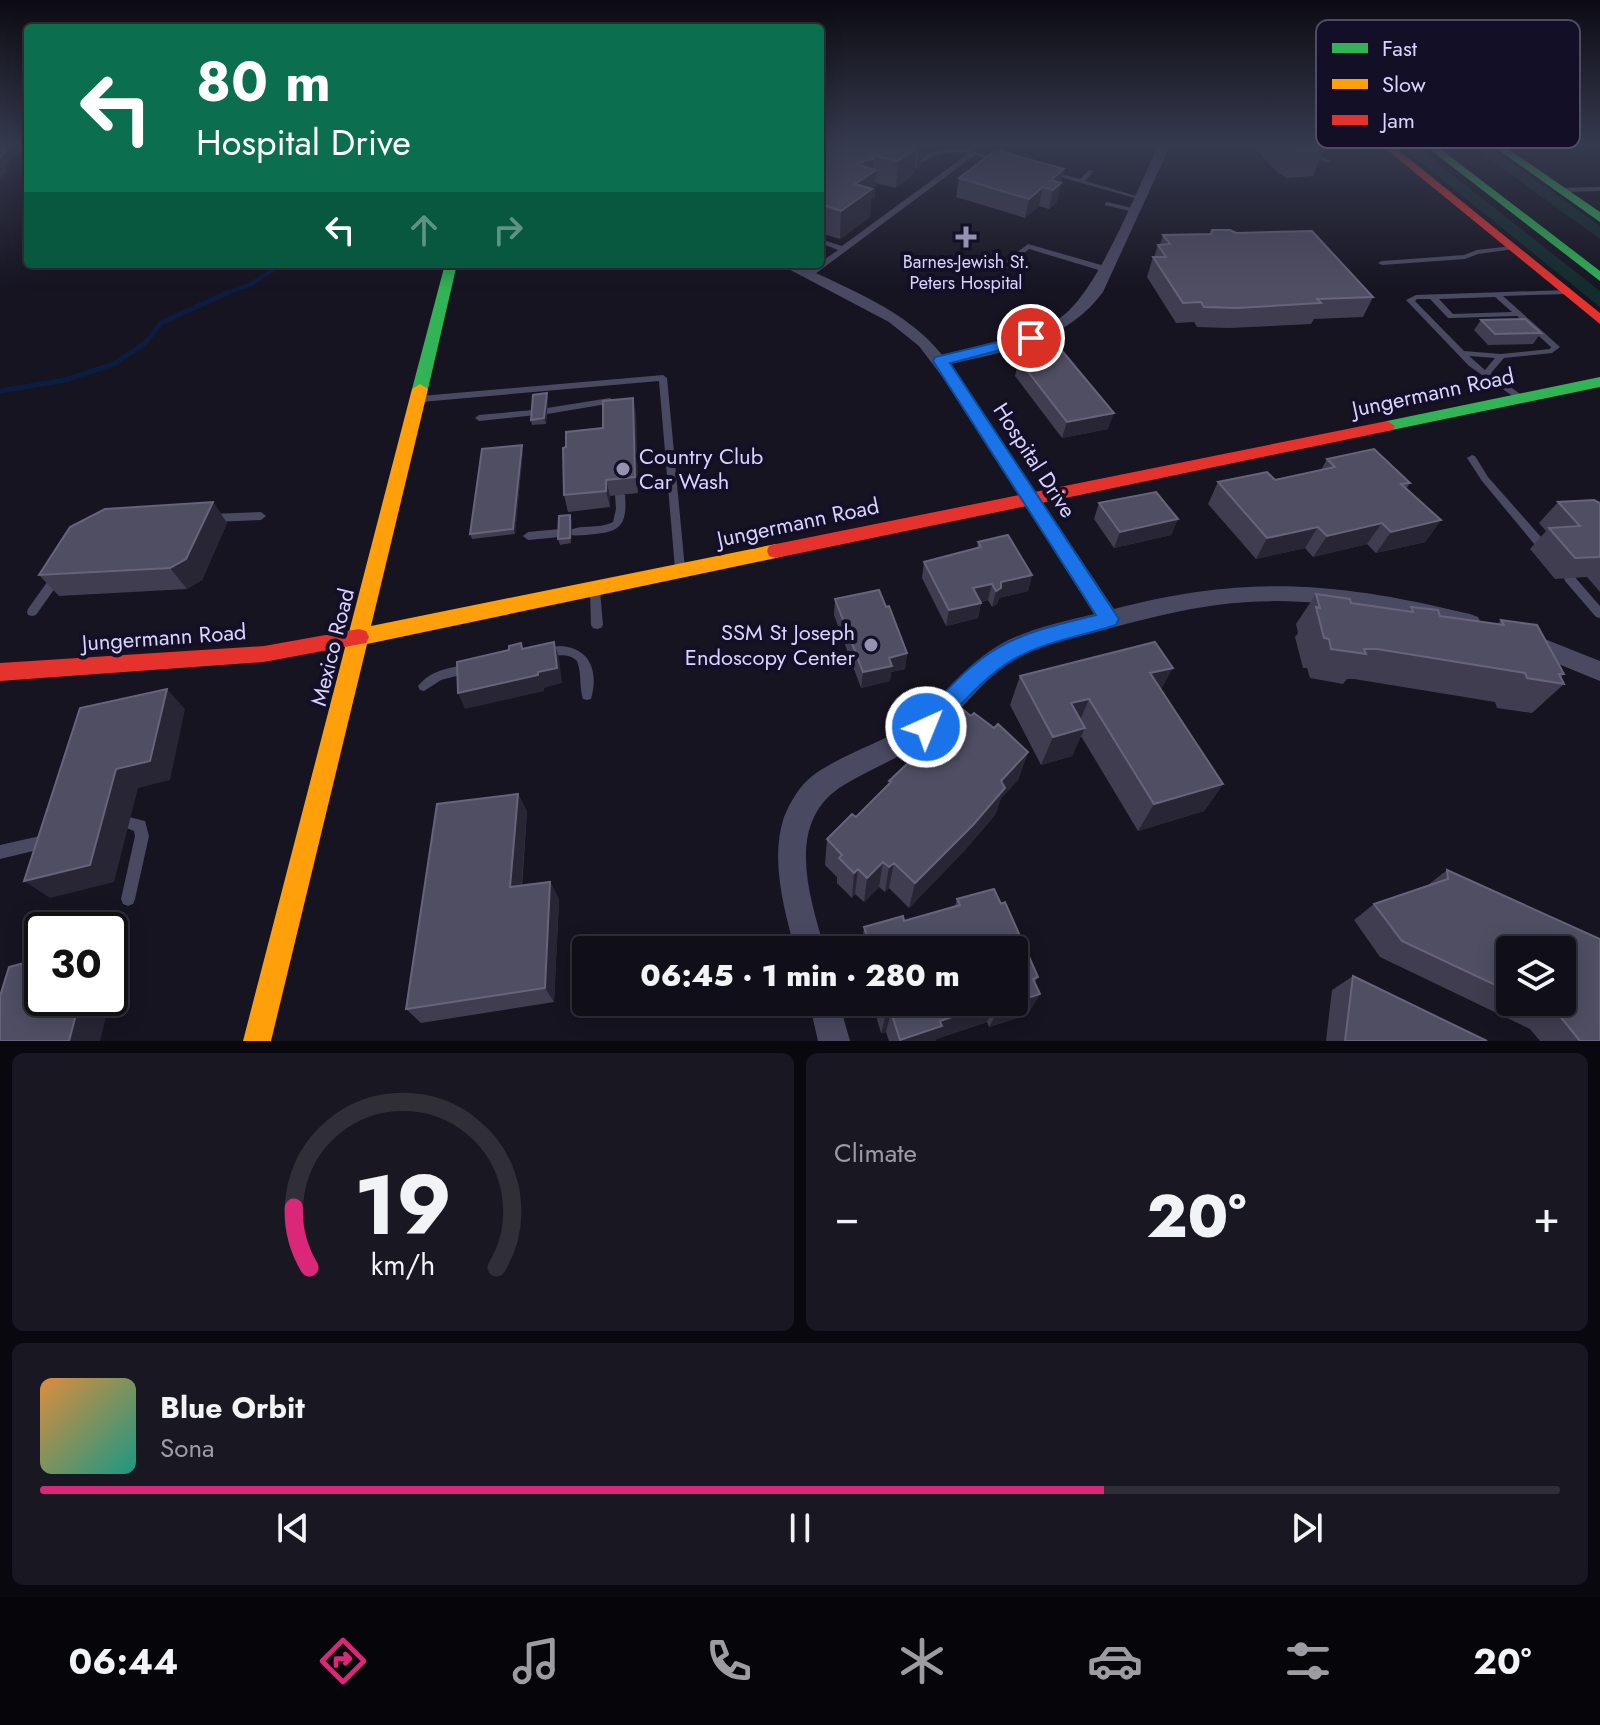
<!DOCTYPE html>
<html lang="en">
<head>
<meta charset="utf-8">
<style>
	:root { --surface:#100f19; --page:#191822; --text:#f1f3f6; --muted:#9c9ca2; --line:#302f38; --accent:#db2777 }
	body { margin:0; font-family:Jost,sans-serif; background:var(--page); color:var(--text); height:100vh; display:flex; flex-direction:column; font-size:30px; white-space:nowrap }
	* { box-sizing:border-box; margin:0 }
	p { font-size:26px; color:var(--muted) }
	.icon { flex:none; width:44px; height:44px; fill:none; stroke:currentColor; stroke-width:2; stroke-linecap:round; stroke-linejoin:round }
	.map { position:relative; height:1041px; overflow:hidden }
	.panel { display:flex; flex-direction:column; gap:12px; padding:12px; background:#09080e; flex:1 }
	.panel>* { flex:none }
	.top-card { position:absolute; left:24px; top:24px; width:800px; height:244px; border-radius:8px; box-shadow:0 4px 20px #0003,0 0 0 2px var(--line); background:#0b6e4f; color:#fff; overflow:hidden }
	.fabs { position:absolute; left:1496px; top:936px; display:grid; gap:16px }
	.fabs a { display:grid; place-items:center; width:80px; height:80px; border-radius:8px; background:var(--surface); box-shadow:0 4px 20px #0003,0 0 0 2px var(--line); font-size:40px }
	.speed { position:absolute; left:24px; top:912px; display:flex; gap:16px; font-size:40px; font-weight:700; text-align:center }
	.speed>* { display:grid; place-content:center; width:104px; height:104px; border-radius:50%; background:var(--surface); box-shadow:0 4px 20px #0003,0 0 0 2px var(--line); line-height:1 }
	.speed .limit { border:4px solid #111; border-radius:12px; background:#fff; color:#111 }
	.pin { position:absolute; display:grid; place-items:center; width:68px; height:68px; color:#fff; margin:-34px; border:4px solid #fff; border-radius:50%; box-shadow:0 2px 8px #0007 }
	.me { position:absolute; width:88px; margin:-44px; rotate:44deg; stroke-linejoin:round; filter:drop-shadow(0 0 6px #0008) }
	.turn { display:flex; align-items:center; gap:28px; height:168px; padding:0 40px; font-size:36px }
	.turn .icon { width:104px; height:104px; stroke-width:2.5 }
	.turn b { display:block; font-size:56px; line-height:68px }
	.lanes { display:flex; align-items:center; height:76px; padding:0 40px; background:#0003; justify-content:center; gap:40px; direction:ltr }
	.lanes .off { opacity:.35 }
	.big { font-size:60px; font-weight:800; line-height:1.1 }
	.panel .card { flex:1; display:flex; flex-direction:column; justify-content:center; gap:12px; min-width:0; padding:0 28px; border-radius:12px; background:var(--page) }
	.panel .dial { align-items:center; gap:0 }
	.dial svg { height:208px; overflow:visible; fill:none; stroke:var(--line); stroke-width:7; stroke-linecap:round; text-anchor:middle }
	.dial text { fill:var(--text); stroke:none }
	.song { display:flex; align-items:center; gap:24px }
	.cover { width:96px; height:96px; border-radius:12px; background:linear-gradient(135deg,hsl(30 70% 55%),hsl(170 70% 35%)) }
	.played { height:8px; border-radius:4px; background:linear-gradient(90deg,var(--accent) 70%,var(--line) 70%) }
	.keys { display:flex; justify-content:space-around; direction:ltr }
	.heat { display:flex; justify-content:space-between; align-items:center; font-size:44px; direction:ltr }
	.panel .tiles { flex:1; display:grid; gap:12px; grid-template-columns:1fr 1fr }
	.card:last-child { grid-column:span 2 }
	.trip { position:absolute; left:572px; top:936px; width:456px; height:80px; border-radius:8px; background:var(--surface); box-shadow:0 4px 20px #0003,0 0 0 2px var(--line); font-weight:800; line-height:80px; text-align:center }
	.dock { display:flex; height:128px; justify-content:space-around; align-items:center; background:#06060a; color:var(--muted) }
	.dock .icon { width:56px; height:56px }
	.dock .selected { color:var(--accent) }
	.dock b { font-size:36px; color:var(--text) }
	.map>svg:first-child { display:block }
	.green { fill:#132c2d }
	.lines { fill:none; stroke-linecap:round; stroke-linejoin:round }
	.stream-far1 { stroke:#0b1e41; stroke-width:4 }
	.stream { stroke:#0b1e41; stroke-width:5 }
	.lane { fill:#4a4962; fill-rule:evenodd }
	.street { fill:#4a4962; fill-rule:evenodd }
	.fast { fill:#30b455; fill-rule:evenodd }
	.slow { fill:#ff9f0a; fill-rule:evenodd }
	.jam { fill:#e5322d; fill-rule:evenodd }
	.wall { fill:#403d50; fill-rule:evenodd }
	.shaded-wall { fill:#282635 }
	.building { fill:#504e63; stroke:#66637b; stroke-width:2 }
	.route { fill:#1a73e8; stroke:#114b97; stroke-width:2 }
	.poi-dot { fill:#9591b1; stroke:#130f26; stroke-width:3 }
	.labels { text-anchor:middle; dominant-baseline:central; stroke-width:8; stroke-linejoin:round; paint-order:stroke }
	.far-poi-label { font-size:18px; fill:#d9d4ff; stroke:#130f26 }
	.street-label { font-size:22px; fill:#d9d4ff; stroke:#130f26 }
	.poi-label { font-size:22px; fill:#d9d4ff; stroke:#130f26; text-anchor:start }
	.key { fill:#130f26; stroke:#4e4a67; stroke-width:2 }
	.key-label { font-size:22px; fill:#d9d4ff }
</style>
</head>
<body>
<div class="map">
<svg width="1600" height="1041" viewBox="0 0 1600 1041">
	<rect width="100%" height="100%" fill="#161421"/>
	<path class="green" d="M1398,144H1413L1600,291V307Z
		M1469,144H1485L1600,226V239Z"/>
	<g class="lines">
		<path class="stream-far1" d="M224,294L251,284L282,264"/>
		<path class="stream" d="M0,391L65,380L114,364L146,342L161,323L229,292"/>
		<path class="lane" d="M949,148L967,149L1002,160L999,162L975,155L811,277H805V273L838,250L820,243V239L842,246L969,153C950,150 937,154 920,163L915,162L927,154Z
			M1316,156H1320L1331,161L1328,163L1316,158Z
			M1089,170L1094,171L1085,181L1143,198L1138,199L1050,174L1053,172L1080,179Z
			M1600,187V191L1560,192L1557,190L1560,188Z
			M1107,202L1136,209L1137,210L1134,212L1105,205V203Z
			M1028,244L1108,267L1109,269L1102,271L1029,249L1003,272H997V268Z
			M1512,246L1516,248L1514,249L1478,254L1465,259L1382,265L1378,263L1382,261L1464,255L1477,250Z
			M1566,290H1569V294L1503,296L1560,347L1552,353L1504,358L1491,373L1523,396L1524,398L1520,401L1469,366L1406,300L1416,295ZM1495,297L1512,312L1453,314L1439,299ZM1417,299H1430L1448,318H1451L1517,316L1551,347L1550,349L1501,354L1464,351L1415,301ZM1469,356L1495,358L1485,370Z
			M663,375L667,378L685,569L684,572H676L675,569L659,381L421,402L417,399L421,396Z
			M610,398L614,401L613,403L547,414L543,411L547,408Z
			M533,410L536,411L537,413L536,415L479,421L475,418L479,415Z
			M1472,455L1475,456L1488,477L1548,545L1549,548L1548,551H1540L1482,481L1467,458Z
			M620,492L625,495C627,521 623,532 595,534C586,535 577,536 568,535L567,532C579,523 598,530 613,522L616,509L615,495Z
			M261,512L266,516L261,520L211,522L206,518L211,514Z
			M560,529L565,533L560,537L528,540L523,536L528,532Z
			M56,574L60,575L61,578L60,581L36,615L32,616L28,615L27,612L28,609L52,575Z
			M1569,574L1573,575L1600,606V618L1596,617L1565,581L1564,578L1565,575Z
			M595,587L599,588L600,591L603,625L601,628L597,629L593,628L591,625L590,591L591,588Z
			M559,646C590,647 599,671 591,699L587,700L583,699C579,687 582,674 577,661C566,651 555,658 542,655L540,652L542,649Z
			M468,664L472,666L474,669L472,672L441,680L424,691L420,690L418,686C431,670 449,668 468,664Z
			M129,817L145,821L149,836L135,899L133,904L128,906L123,904L121,899L135,836L134,831L124,827L122,823L124,819Z
			M49,834L54,836L56,841L54,846L0,859V845Z"/>
		<path class="street" d="M1159,144H1171L1103,292C1066,342 1007,351 950,364L1114,609C1248,574 1338,582 1470,614L1478,617L1481,623L1478,629L1470,632C1398,614 1323,597 1248,602C1197,605 1148,618 1099,631C1070,639 1039,643 1013,660C980,681 960,715 929,738C902,757 872,768 844,785C784,821 809,895 825,950H795C784,909 770,859 784,817C790,802 799,787 811,777C842,753 882,744 914,721C945,698 967,663 1001,644C1030,628 1063,622 1094,614L953,391L919,346L889,322L779,264H797C848,289 907,310 943,356C982,347 1026,341 1060,318C1098,292 1137,189 1159,144Z
			M1527,632L1600,661V681L1519,648L1516,641L1519,634Z
			M809,1002H839L850,1041H818Z"/>
		<path class="fast" d="M1423,144H1434L1600,271V281Z
			M1490,144H1501L1600,212V222Z
			M445,264H457L428,389L420,394L412,389Z
			M1600,377V387L1387,431L1379,426L1387,421Z"/>
		<path class="slow" d="M420,384L428,389L371,626L776,544L783,546L785,551L783,556L776,558L367,644L271,1041H243L412,389Z"/>
		<path class="jam" d="M1380,144H1391L1600,313V324Z
			M1387,421L1395,426L1393,430L776,558L769,556L767,551L769,546L776,544Z
			M359,629L366,631L369,637L366,643L264,662L0,681V663L264,646Z"/>
	</g>
	<path class="wall" d="M820,144H923L921,165L917,169L915,168L914,174L896,188L875,183V197L871,199L870,217L840,239L820,233Z
		M1251,144H1318L1324,150L1313,176L1287,178L1277,172Z
		M1064,169L1057,202L1049,209L1039,206L1025,218L956,197L959,178Z
		M1163,235L1373,297L1363,317L1314,319L1311,324L1229,328L1197,327L1194,322L1176,323L1147,277L1153,257H1154L1158,245H1160Z
		M1481,320L1541,333L1533,344L1488,345L1474,330Z
		M1019,360L1108,429L1062,438L1015,376Z
		M548,399L546,424L532,425L531,420Z
		M636,414L638,493L610,496V507L568,512L564,495L566,447L603,428Z
		M523,450L515,534L472,539L470,534Z
		M1327,459L1410,483L1406,489L1441,520L1425,542L1376,553L1367,544L1313,557L1305,548L1256,559L1208,504L1218,482L1275,480L1321,470Z
		M213,502L227,523L202,580L187,589L59,596L39,575Z
		M1558,502L1600,503V592L1587,577L1555,579L1530,549L1546,531L1539,523Z
		M1099,503L1178,519L1171,535L1114,548L1094,519Z
		M572,520L571,543L560,545L558,539Z
		M978,542L1032,575L1028,591L999,598L997,604L992,607L988,600L981,602L978,618L946,626L922,578L924,562L977,549Z
		M1316,594L1351,603L1408,611L1411,607L1440,616L1498,624L1501,620L1564,674L1561,677L1564,684L1532,713L1497,708L1495,702L1354,679H1347L1343,684L1310,678L1307,668H1303L1295,637L1298,633L1296,624Z
		M835,599L907,653L905,669L891,672L890,681L861,688L834,615Z
		M1020,676L1161,690L1223,784L1204,811L1138,831L1081,736L1072,756L1041,765L1010,705Z
		M971,716L994,728L1028,752L1018,780L1001,798L995,815L964,851L909,908L889,888L885,892L879,887L864,902L855,894L852,898L837,883V877L825,865L827,839L856,817L888,785L889,781L911,763L938,737L940,728Z
		M518,794L527,812L522,886L550,882L559,899L554,1002L421,1023L406,1009Z
		M1447,870L1600,1041H1540L1530,1029L1380,957L1354,920L1374,904L1428,885ZM1510,950L1562,1002H1510Z
		M994,889L1001,904L1005,902L1038,977L1035,982L1040,994L1027,1015L989,1027L987,1022L936,1039V1041H889L886,1032L881,1033L872,1002H1014V950H861L864,927L903,916L904,921L955,906L957,899Z
		M1353,976L1487,1041H1326L1332,990Z"/>
	<path class="shaded-wall" d="M14,144H26L18,155L11,156L13,158L5,168L7,171L0,179V147Z
		M889,144H905L904,157L917,148L914,174L896,188L899,148Z
		M919,144H923L921,165L917,169Z
		M873,159V172L876,170L875,197L871,199L870,217L840,239L841,211L857,164Z
		M1064,169L1057,202L1049,209L1053,190L1051,180Z
		M1043,187L1039,206L1025,218L1029,199Z
		M547,393L548,399L546,424L544,418Z
		M633,398L636,414L638,493L635,477Z
		M1114,413L1108,429L1062,438L1067,422Z
		M522,445L523,450L515,534L513,529Z
		M606,480L610,496V507L606,491Z
		M213,502L227,523L202,580L187,589L170,568Z
		M570,515L572,520L571,543L570,538Z
		M1178,519L1171,535L1114,548L1120,532Z
		M1441,520L1425,542L1376,553L1391,532Z
		M1382,523L1367,544L1313,557L1327,536Z
		M1318,527L1305,548L1256,559L1267,538Z
		M1032,575L1028,591L999,598L997,604L992,607L996,591L1001,582Z
		M992,584L988,600L970,604L973,588Z
		M981,603L978,618L946,626L949,610Z
		M554,642L559,658L562,683L544,688V691L465,709L458,693L538,672Z
		M907,653L905,669L891,672L890,681L861,688L863,672L889,658Z
		M1173,668L1157,697L1150,673Z
		M167,689L185,709L170,780L138,788L114,882L50,898L24,881Z
		M1089,699L1077,728L1071,703Z
		M1085,728L1072,756L1041,765L1053,737Z
		M1028,752L1018,780L1001,798L995,815L964,851L909,908L915,883L1001,781Z
		M1223,784L1204,811L1138,831L1154,804Z
		M518,794L527,812L520,904L510,887Z
		M883,862L879,887L864,902L867,878Z
		M894,863L889,888L885,892L889,867Z
		M858,869L855,894L852,898L854,873Z
		M550,882L559,899L554,1002L545,988Z
		M110,954L119,960L111,1012L107,1013L100,1041H69L80,999L110,998Z
		M1040,994L1027,1015L989,1027L1000,1007Z
		M998,1002L987,1022L936,1039V1041H900V1040L940,1021Z
		M891,1012L886,1032L881,1033L886,1014Z"/>
	<path class="building" d="M0,144H14L12,146L0,147Z
		M820,144H903L917,148L898,161L866,154L873,159L857,164L876,170L855,184L872,189L841,211L820,204Z
		M1286,144H1318L1324,150L1297,151Z
		M7,149L0,158V150Z
		M996,150L1064,169L1051,180L1061,183L1053,190L1043,187L1029,199L959,178Z
		M1212,230H1230L1236,233L1312,231L1373,297L1317,299L1321,303L1237,308L1204,307L1201,302L1183,303L1153,257H1166L1158,245L1170,244L1163,235L1211,234Z
		M1525,319L1541,333L1495,334L1481,320Z
		M1063,352L1114,413L1067,422L1019,360Z
		M547,393L544,418L531,420L533,395Z
		M633,398L635,477L606,480V491L564,495L563,448L566,447V432L603,428V401Z
		M522,445L513,529L470,534L482,449Z
		M1374,449L1410,483L1401,484L1441,520L1391,532L1382,523L1327,536L1318,527L1267,538L1218,482L1267,472L1275,480L1335,467L1327,459Z
		M1156,492L1178,519L1120,532L1099,503Z
		M1594,500L1600,503V557L1575,558L1549,528L1580,526L1558,502Z
		M213,502L186,559L170,568L39,575L70,527L105,509Z
		M570,515V538L558,539L559,516Z
		M1008,535L1032,575L1001,582V588L996,591L992,584L973,588L981,603L949,610L924,562L981,547L978,542Z
		M879,590L886,607L889,606L907,653L889,658L892,666L863,672L835,599Z
		M1316,594L1350,599L1351,603L1413,612L1411,607L1438,610L1440,616L1504,625L1501,620L1537,625L1564,674H1559L1564,684L1527,678L1525,673L1377,649H1364L1366,654L1331,649L1329,639L1324,638L1316,607L1320,608Z
		M554,642L557,668L538,672V675L458,693L457,662L509,650V646L521,643L522,649Z
		M1155,642L1173,668L1150,673L1223,784L1154,804L1089,699L1071,703L1085,728L1053,737L1020,676Z
		M167,689L150,761L116,769L90,865L24,881L80,708Z
		M961,708L971,716L974,713L994,728L998,724L1028,752L1001,781L1005,788L973,825L915,883L894,863L889,867L883,862L867,878L858,869L854,873L839,858L842,855L827,839L852,814L856,817L891,782L889,781L909,762L911,763L943,732L940,728Z
		M518,794L510,887L550,882L545,988L406,1009L437,804Z
		M1447,870L1600,939V1041H1580L1559,1015L1531,1002H1562V950H1510V992L1402,941L1374,904L1448,879Z
		M994,889L1001,904L1005,902L1038,977L1033,979L1040,994L1000,1007L998,1002H1014V950H872L864,927L903,916L904,921L960,905L957,899Z
		M42,958V998H83L80,999L69,1041H0V996L9,967Z
		M1353,976L1487,1041H1345Z
		M882,1002H997L940,1021L942,1026L900,1040L891,1012L886,1014Z"/>
	<linearGradient id="sky" x2="0" y2="1"><stop stop-color="#0c0b12"/><stop offset="0.5" stop-color="#363a4e"/><stop offset="1" stop-color="#363a4e" stop-opacity="0"/></linearGradient>
	<rect width="1600" height="289" fill="url(#sky)"/>
	<path class="route" d="M1031,334L1038,338L1036,341L950,363L1119,619L1116,625C1083,636 1047,641 1016,658C984,676 959,707 934,734L926,736L918,734L915,727L918,720C944,694 969,663 1001,646C1031,630 1064,623 1096,615L933,361L935,357Z"/>
	<g class="poi-dot">
		<path d="M962 225h8v8h8v8h-8v8h-8v-8h-8v-8h8z"/>
		<circle cx="623" cy="469" r="8"/>
		<circle cx="871" cy="645" r="8"/>
	</g>
	<g class="labels">
		<g class="far-poi-label">
			<text x="966" y="262">Barnes-Jewish St.<tspan x="966" dy="21">Peters Hospital</tspan></text>
		</g>
		<g class="street-label">
			<text transform="translate(1433 392) rotate(-12)">Jungermann Road</text>
			<text transform="translate(1035 460) rotate(57)">Hospital Drive</text>
			<text transform="translate(798 522) rotate(-12)">Jungermann Road</text>
			<text transform="translate(164 637) rotate(-4)">Jungermann Road</text>
			<text transform="translate(332 647) rotate(-76)">Mexico Road</text>
		</g>
		<g class="poi-label">
			<text x="639" y="456">Country Club<tspan x="639" dy="25">Car Wash</tspan></text>
			<text x="855" y="632" text-anchor="end">SSM St Joseph<tspan x="855" dy="25">Endoscopy Center</tspan></text>
		</g>
	</g>
	<rect x="1316" y="20" width="264" height="128" rx="12" class="key"/>
	<rect x="1332" y="43" width="36" height="10" fill="#30b455"/>
	<rect x="1332" y="79" width="36" height="10" fill="#ff9f0a"/>
	<rect x="1332" y="115" width="36" height="10" fill="#e5322d"/>
	<g class="key-label">
		<text x="1382" y="56">Fast</text>
		<text x="1382" y="92">Slow</text>
		<text x="1382" y="128">Jam</text>
	</g>
</svg>
<div class="fabs">
<a><svg class="icon" aria-label="layers" viewBox="0 0 24 24"><path d="M12 4l9 5-9 5-9-5zM3 14l9 5 9-5"/></svg></a>
</div>
<div class="speed"><div class="limit">30</div></div>
<div class="pin" style="left:1031px;top:338px;background:#d93025"><svg class="icon" aria-label="arrive" viewBox="0 0 24 24"><path d="M6 21V4h12l-3 4 3 4H6"/></svg></div>
<svg class="me" style="left:926px;top:727px" viewBox="-20 -20 40 40"><circle r="17" fill="#1a73e8" stroke="#fff" stroke-width="3"/><path d="M0-11L8 9 0 5-8 9z" fill="#fff"/></svg>
<div class="trip">06:45 · 1 min · 280 m</div>
<div class="top-card">
<div class="turn"><svg class="icon" aria-label="left" viewBox="0 0 24 24"><path d="M17 20v-9H6M10 6l-5 5 5 5"/></svg><div><b>80 m</b>Hospital Drive</div></div>
<div class="lanes"><svg class="icon" aria-label="left" viewBox="0 0 24 24"><path d="M17 20v-9H6M10 6l-5 5 5 5"/></svg><svg class="icon off" aria-label="ahead" viewBox="0 0 24 24"><path d="M12 20V5M6 11l6-6 6 6"/></svg><svg class="icon off" aria-label="right" viewBox="0 0 24 24"><path d="M7 20v-9h11M14 6l5 5-5 5"/></svg></div>
</div>
</div>
<section class="panel">
<div class="tiles">
<div class="card dial"><svg viewBox="0 0 100 80">
<path d="M14 69A42 42 0 1 1 86 69"/>
<path d="M14 69A42 42 0 0 1 8 46" stroke="#db2777"/>
<text x="50" y="56" font-size="32" font-weight="700">19</text>
<text x="50" y="72" font-size="11">km/h</text>
</svg></div>
<div class="card"><p>Climate</p>
<div class="heat"><a>−</a><b class="big">20°</b><a>+</a></div>
</div>
<div class="card">
<div class="song"><i class="cover"></i><div><b>Blue Orbit</b><p>Sona</p></div></div>
<div class="played"></div>
<div class="keys"><svg class="icon" aria-label="previous" viewBox="0 0 24 24"><path d="M18 5L8 12l10 7zM5 5v14"/></svg><svg class="icon" aria-label="pause" viewBox="0 0 24 24"><path d="M8 5v14M16 5v14"/></svg><svg class="icon" aria-label="next" viewBox="0 0 24 24"><path d="M6 5l10 7-10 7zM19 5v14"/></svg></div>
</div>
</div>
</section>
<nav class="dock">
<b>06:44</b>
<svg class="icon selected" aria-label="directions" viewBox="0 0 24 24"><path d="M12 3l9 9-9 9-9-9zM9 14v-3h6M13 9l2 2-2 2"/></svg>
<svg class="icon" aria-label="music" viewBox="0 0 24 24"><path d="M9 18V5l10-2v13"/><circle cx="6" cy="18" r="3"/><circle cx="16" cy="16" r="3"/></svg>
<svg class="icon" aria-label="phone" viewBox="0 0 24 24"><path d="M5 4h4l2 5-3 2q2 4 5 5l2-3 5 2v4C11 20 4 13 5 4z"/></svg>
<svg class="icon" aria-label="climate" viewBox="0 0 24 24"><path d="M12 3v18M4 7l16 10M4 17L20 7"/></svg>
<svg class="icon" aria-label="car" viewBox="0 0 24 24"><path d="M5 17H2v-5l4-1 3-4h7l3 4 3 1v5h-3M9 17h6M6 11h13"/><circle cx="7" cy="17" r="2"/><circle cx="17" cy="17" r="2"/></svg>
<svg class="icon" aria-label="filters" viewBox="0 0 24 24"><path d="M4 7h16M4 17h16"/><circle cx="9" cy="7" r="2"/><circle cx="15" cy="17" r="2"/></svg>
<b>20°</b>
</nav>
</body>
</html>
